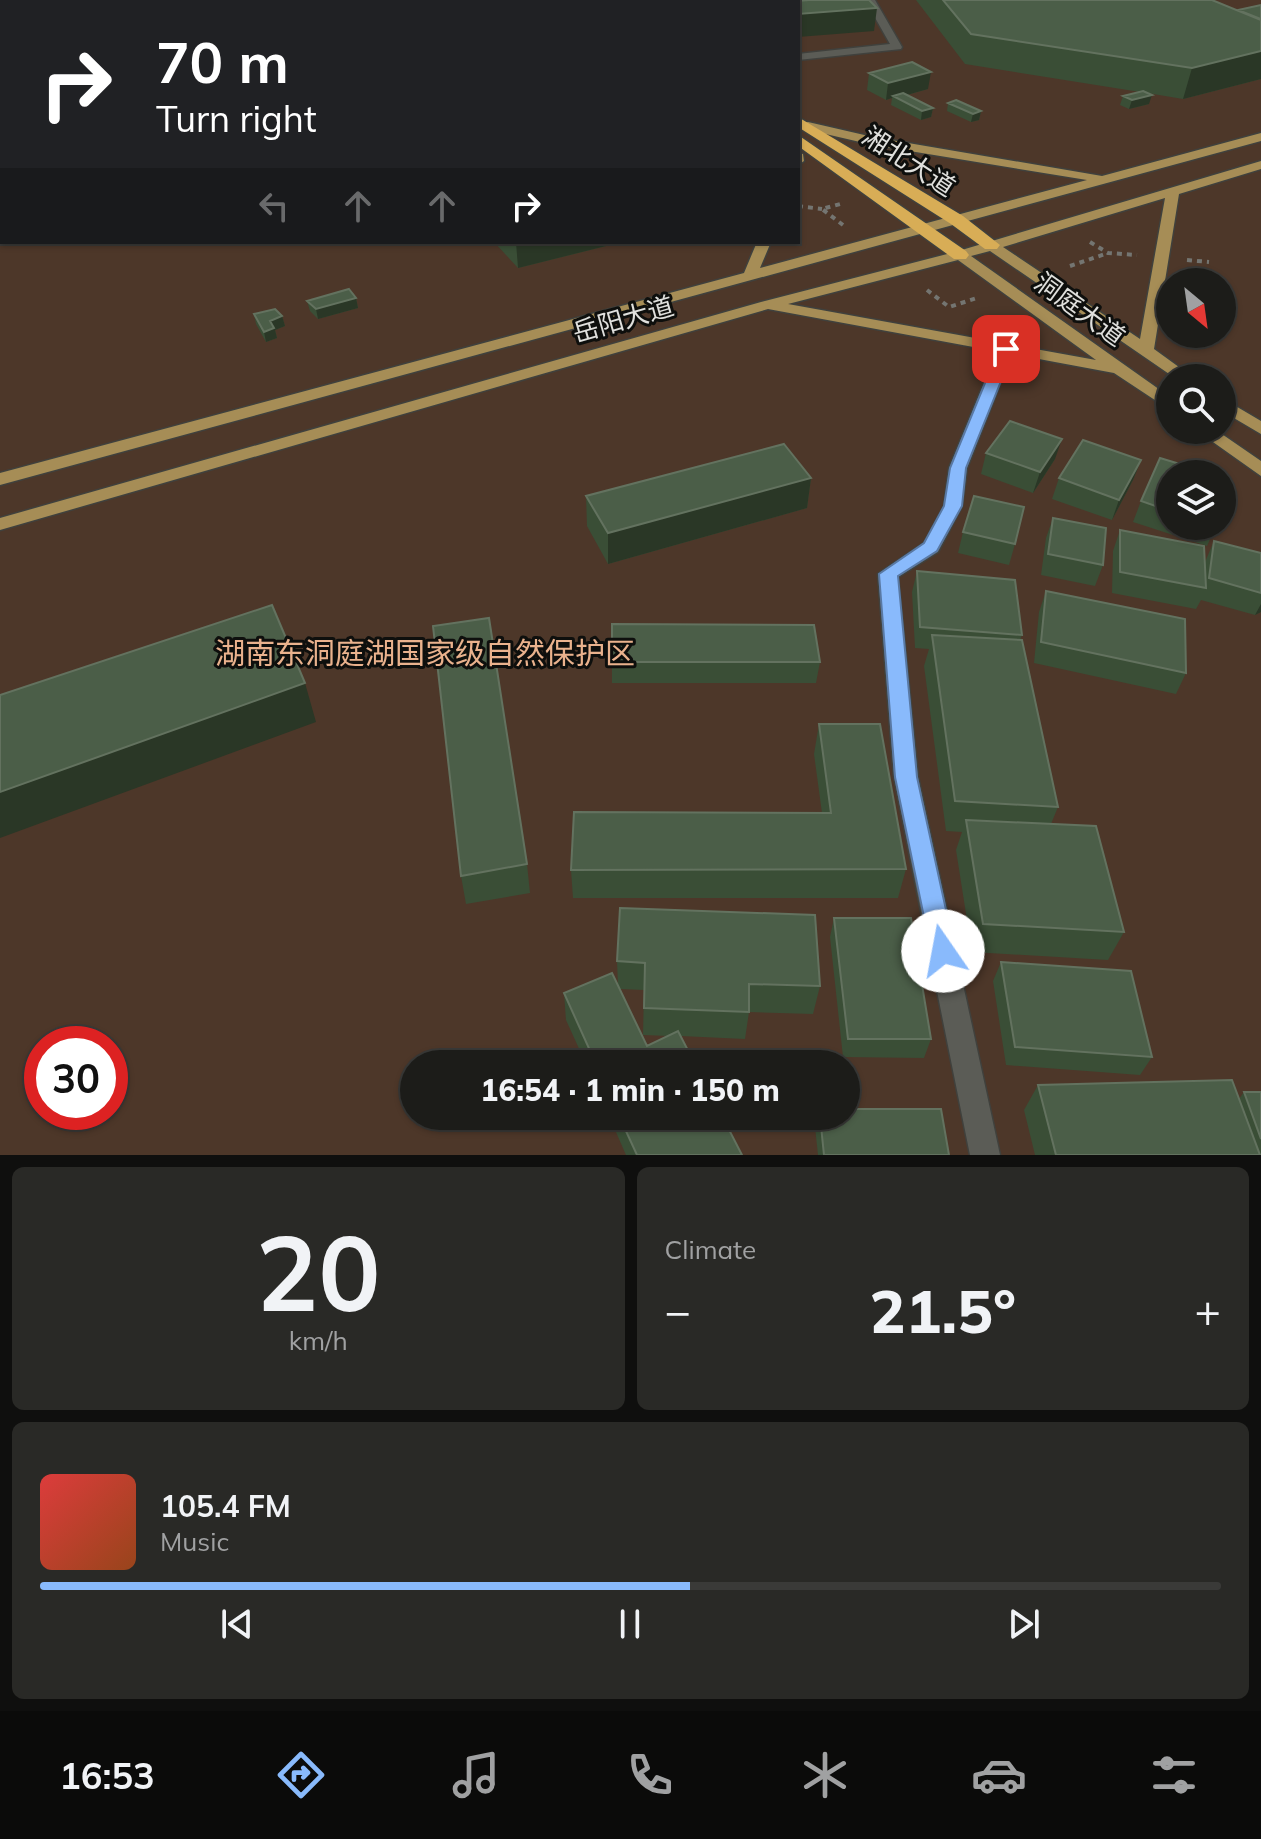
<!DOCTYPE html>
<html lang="en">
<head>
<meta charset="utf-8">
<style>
	:root { --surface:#1c1c19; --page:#292926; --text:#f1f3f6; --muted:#a0a1a2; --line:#3a3a38; --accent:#89bafc }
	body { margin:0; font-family:Mulish,"Noto Sans SC",sans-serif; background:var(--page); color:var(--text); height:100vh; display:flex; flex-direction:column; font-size:30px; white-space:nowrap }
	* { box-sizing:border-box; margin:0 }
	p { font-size:26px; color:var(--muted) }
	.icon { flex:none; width:44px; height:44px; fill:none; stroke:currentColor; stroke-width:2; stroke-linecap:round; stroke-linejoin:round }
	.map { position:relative; height:1155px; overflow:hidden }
	.details { display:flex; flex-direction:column; gap:12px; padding:12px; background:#0f0f0e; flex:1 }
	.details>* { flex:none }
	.top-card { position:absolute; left:0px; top:0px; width:800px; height:244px; box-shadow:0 2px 6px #0004,0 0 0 2px var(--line); background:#202124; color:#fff; overflow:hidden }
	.needle { width:52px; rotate:151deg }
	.tools { position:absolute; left:1156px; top:268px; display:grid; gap:16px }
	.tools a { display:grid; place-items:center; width:80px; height:80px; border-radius:50%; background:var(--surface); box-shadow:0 2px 6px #0004,0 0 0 2px var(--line); font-size:40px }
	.speed { position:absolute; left:24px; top:1026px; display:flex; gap:16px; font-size:40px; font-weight:700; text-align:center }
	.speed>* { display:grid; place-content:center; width:104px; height:104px; border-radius:50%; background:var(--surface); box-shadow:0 2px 6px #0004,0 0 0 2px var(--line); line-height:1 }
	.speed .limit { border:12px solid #d22; background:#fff; color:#111 }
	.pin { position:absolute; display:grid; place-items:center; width:68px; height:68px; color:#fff; margin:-34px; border-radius:16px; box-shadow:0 4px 12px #0006 }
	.me { position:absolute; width:88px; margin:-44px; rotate:348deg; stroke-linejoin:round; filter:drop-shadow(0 0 6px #0008) }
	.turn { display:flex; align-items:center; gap:28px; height:168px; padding:0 24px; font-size:36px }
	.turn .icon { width:104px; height:104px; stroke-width:2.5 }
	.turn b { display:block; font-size:56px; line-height:68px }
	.lanes { display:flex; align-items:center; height:76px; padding:0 24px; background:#0003; justify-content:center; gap:40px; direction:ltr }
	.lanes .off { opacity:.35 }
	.big { font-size:60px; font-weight:800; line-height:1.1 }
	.details .tile { flex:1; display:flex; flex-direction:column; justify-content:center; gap:12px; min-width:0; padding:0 28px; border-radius:12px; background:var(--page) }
	.details .dial { align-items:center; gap:0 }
	.dial b { font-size:104px; line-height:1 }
	.song { display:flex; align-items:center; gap:24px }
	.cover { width:96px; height:96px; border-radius:12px; background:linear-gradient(135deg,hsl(0 70% 55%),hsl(20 70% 35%)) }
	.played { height:8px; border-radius:4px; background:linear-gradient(90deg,var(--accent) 55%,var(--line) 55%) }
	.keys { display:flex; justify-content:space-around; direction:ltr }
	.heat { display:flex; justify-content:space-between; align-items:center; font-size:44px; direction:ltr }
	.details .tiles { flex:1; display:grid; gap:12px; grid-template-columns:1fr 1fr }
	.tile:last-child { grid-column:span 2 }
	.trip { position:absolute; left:400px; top:1050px; width:460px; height:80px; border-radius:40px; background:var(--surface); box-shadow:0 2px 6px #0004,0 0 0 2px var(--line); font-weight:800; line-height:80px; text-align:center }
	.tab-bar { display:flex; height:128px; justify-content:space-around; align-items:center; background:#0b0b0a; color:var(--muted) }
	.tab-bar .icon { width:56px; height:56px }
	.tab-bar .selected { color:var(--accent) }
	.tab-bar b { font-size:36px; color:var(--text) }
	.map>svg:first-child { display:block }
	.green { fill:#4d3729; fill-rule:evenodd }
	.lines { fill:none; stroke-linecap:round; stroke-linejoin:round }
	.minor-casing { stroke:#40413d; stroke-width:3 }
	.major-casing { stroke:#40413d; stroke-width:3 }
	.highway-casing { stroke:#40413d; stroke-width:3 }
	.path { stroke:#747571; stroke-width:4; stroke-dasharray:5 5; stroke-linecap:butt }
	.minor { fill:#5b5c56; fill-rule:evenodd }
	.major { fill:#a68d56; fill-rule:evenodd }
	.highway { fill:#d8ad56; fill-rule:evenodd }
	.wall { fill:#3a4e36; fill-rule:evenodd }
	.shaded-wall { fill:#2a3726 }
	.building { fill:#4b5e48; stroke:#63725f; stroke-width:2 }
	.route { fill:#89bafc; stroke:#5979a4; stroke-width:2 }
	.labels { text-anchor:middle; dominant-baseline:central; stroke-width:6; stroke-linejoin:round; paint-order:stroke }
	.far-street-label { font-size:26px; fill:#e0e0dd; stroke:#0e0f0d }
	.park-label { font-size:30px; fill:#eab28d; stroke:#0e0f0d }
</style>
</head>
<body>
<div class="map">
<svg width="1261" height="1155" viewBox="0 0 1261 1155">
	<rect width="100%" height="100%" fill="#252621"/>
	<path class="green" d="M0,0H1261V1155H0ZM2,2H798V242H2ZM1170,282H1222V334H1170ZM1170,378H1222V430H1170ZM1170,474H1222V526H1170ZM42,1044H110V1112H42ZM414,1064H846V1116H414Z"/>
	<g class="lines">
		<defs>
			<path id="minor" d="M865,0H875L902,47L901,49L798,60V54L890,44Z
				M1006,344L1014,349L967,468L962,506L938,552L898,577L918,777L1000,1155H970L894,777L878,574L924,543L944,506L949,468L998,349Z"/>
			<path id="major" d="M808,122L873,137L1102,176L1261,133V141L0,485V473L744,273L757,242H771L760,268L1087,180L873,145L804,129V123Z
				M798,153L803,154L804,161L798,165Z
				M1261,161V169L1179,194L1154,349L1194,378H1175L990,251L971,256L1170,397V410L1114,373L768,309L0,530V518L761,302L955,252ZM1165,198L1140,339L1003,247ZM958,260L1096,360L788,304Z
				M1222,398L1261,421V434L1222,411Z
				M1196,430H1216L1261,461V476Z"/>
			<path id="highway" d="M323,0H343L344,2H324Z
				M383,0H403L404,2H384Z
				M798,117L963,216L1000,245L997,249H985L951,224L798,127Z
				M798,135L966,251L969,255L966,259H954L798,146Z"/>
		</defs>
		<use href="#minor" class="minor-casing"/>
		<use href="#major" class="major-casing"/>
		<use href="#highway" class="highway-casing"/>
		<path class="path" d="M798,206L822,209
			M843,225L822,209L844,203
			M1090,242L1108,253L1137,255
			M1187,260L1209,262
			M1070,266L1108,253
			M927,290L949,307L977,298"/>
		<use href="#minor" class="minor"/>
		<use href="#major" class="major"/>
		<use href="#highway" class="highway"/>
	</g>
	<path class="wall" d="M584,0H784L780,1L781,2H584Z
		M916,0H1212L1238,11L1261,5V79L1183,99L1147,93L1149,104L1129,109L1120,105L1123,96L1140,92L965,64Z
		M869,73L928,89L907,95L933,108L931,117L921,120L891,105L892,98L886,100L867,90Z
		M948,103L981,111L979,120L971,122L947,111Z
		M494,242H618V243L518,268Z
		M356,298L358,308L318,319L310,311L307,301Z
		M254,314L282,316L285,326L275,330L277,338L266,342L256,324Z
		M986,453L1055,459L1033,493L981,474Z
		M1141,460L1133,480L1112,520L1052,499L1059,478Z
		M1170,474V526H1216L1207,546L1133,522L1141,501Z
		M811,478L807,508L608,564L587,526L586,496Z
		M1053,518L1103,565L1095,586L1041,575L1046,538Z
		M1120,530L1205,562L1214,541L1261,553V612L1255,615L1201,600L1196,609L1112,593L1113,551Z
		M963,532L1015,544L1009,565L958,553Z
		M917,571L1022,635L1020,640L1058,807L1051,824L1124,932L1108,960L972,952L956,850L962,832L946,831L924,666L929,649L915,648L912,592Z
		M1046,591L1186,673L1176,694L1034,663L1039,612Z
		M612,624L820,662L816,683H612Z
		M819,724L906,869L898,898H573L571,870L822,813L814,754Z
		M527,864L530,893L466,904L461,876Z
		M620,908L820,986L813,1014L749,1012L745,1039L681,1036L695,1064H586L566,1020L564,993L618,985L617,961ZM620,989L644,990L643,1035L669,1036L647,1046Z
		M834,918L931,1039L924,1058L843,1057L830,937Z
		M1001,962L1152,1057L1140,1075L1006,1065L993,981Z
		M1038,1085L1239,1099L1244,1092H1261V1155H1035L1024,1110Z
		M609,1116H722L742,1155H626Z
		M818,1116H846L949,1155H818L815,1127Z"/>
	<path class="shaded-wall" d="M141,0H162V2H134Z
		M877,8L874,31L798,37V14Z
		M1261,51V79L1183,99L1192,68Z
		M2,64V90H0V65Z
		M931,72L928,89L896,98L893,96L892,98L886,100L888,83Z
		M1152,95L1149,104L1129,109L1132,100Z
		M0,101H2V128H0Z
		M933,108L931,117L921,120L922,111Z
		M981,111L979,120L971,122L973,114Z
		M2,149V168L0,169V150Z
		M2,194V223H0V195Z
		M516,242H618V243L518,268Z
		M356,298L358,308L318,319L316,309Z
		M282,316L285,326L275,330L277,338L266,342L264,332L270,321Z
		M1062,439L1055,459L1033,493L1040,472Z
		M1141,460L1133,480L1112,520L1119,500Z
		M811,478L807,508L608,564V533Z
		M1261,604V612L1255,615Z
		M305,683L316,722L0,838V792Z"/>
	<path class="building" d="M16,0H38L33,2H12Z
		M79,0H110L105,2H74Z
		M117,0H141L134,2H111Z
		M181,0H228L226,2H179Z
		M241,0H265L264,2H239Z
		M654,0H738L736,2H666Z
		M740,0H779L781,2H741Z
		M809,0H869L877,8L798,14V2H783Z
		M943,0H1212L1261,20V51L1192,68L971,34Z
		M1261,5V19L1238,10Z
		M0,48H2V64L0,65Z
		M912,62L931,72L888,83L869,73Z
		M2,81V101H0V82Z
		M1143,91L1152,95L1132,100L1123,96Z
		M903,93L933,108L922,111L893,96Z
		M956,100L981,111L973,114L948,103Z
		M2,128V149L0,150V129Z
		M2,170V194L0,195V171Z
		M349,289L356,298L316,309L307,301Z
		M275,309L282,316L270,321L274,328L264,332L254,314Z
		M1010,421L1062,439L1040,472L986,453Z
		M1083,440L1141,460L1119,500L1059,478Z
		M784,444L811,478L608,533L586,496Z
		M1160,458L1200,470L1203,474H1170V511L1141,501Z
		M1222,494L1227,499L1222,511Z
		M974,496L1024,507L1015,544L963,532Z
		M1053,518L1106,528L1103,565L1048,554Z
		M1120,530L1204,546L1206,588L1120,572Z
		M1214,541L1261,553V593L1209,578Z
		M917,571L1015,580L1022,635L920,627Z
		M1046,591L1185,619L1186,673L1041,642Z
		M272,605L305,683L0,792V695Z
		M489,618L527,864L461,876L433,626Z
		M612,624L814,625L820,662H612Z
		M932,635L1022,640L1058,807L955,801Z
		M819,724H880L906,869L571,870L574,812L831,813Z
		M966,820L1096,826L1124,932L983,924Z
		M620,908L815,915L820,986L749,984V1012L644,1008L645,963L617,961Z
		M834,918H911L931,1039H848Z
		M1001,962L1131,971L1152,1057L1015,1047Z
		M612,973L647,1046L678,1031L695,1064H596L564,993Z
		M1232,1080L1260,1155H1056L1038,1085Z
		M1244,1092H1261V1139Z
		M846,1109H941L949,1155H824L820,1116H846Z
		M619,1116H722L742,1155H637Z"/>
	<path class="route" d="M1006,344L1014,349L966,468L962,506L937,551L898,576L917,777L955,951L951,959L943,962L934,959L931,951L895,777L879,574L924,543L944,506L950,468L999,349Z"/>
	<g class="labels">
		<g class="far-street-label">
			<text transform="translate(909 161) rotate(33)">湘北大道</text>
			<text transform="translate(1080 309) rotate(36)">洞庭大道</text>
			<text transform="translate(623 319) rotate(-16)">岳阳大道</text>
		</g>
		<g class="park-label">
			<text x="425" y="653">湖南东洞庭湖国家级自然保护区</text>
		</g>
	</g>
</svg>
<div class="tools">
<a><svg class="needle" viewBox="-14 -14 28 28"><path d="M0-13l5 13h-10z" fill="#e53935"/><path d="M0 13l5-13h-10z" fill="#a0a1a2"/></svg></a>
<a><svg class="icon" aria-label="search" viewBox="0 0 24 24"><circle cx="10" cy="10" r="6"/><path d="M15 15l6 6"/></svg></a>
<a><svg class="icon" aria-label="layers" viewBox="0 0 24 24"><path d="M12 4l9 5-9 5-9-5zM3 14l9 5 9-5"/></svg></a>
</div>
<div class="speed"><div class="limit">30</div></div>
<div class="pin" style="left:1006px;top:349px;background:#d93025"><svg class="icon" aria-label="arrive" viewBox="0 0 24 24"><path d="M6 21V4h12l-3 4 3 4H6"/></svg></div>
<svg class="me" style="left:943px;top:951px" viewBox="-20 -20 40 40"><circle r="19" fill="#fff"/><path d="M0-13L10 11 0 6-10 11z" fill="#89bafc"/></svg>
<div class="trip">16:54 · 1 min · 150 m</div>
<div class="top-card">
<div class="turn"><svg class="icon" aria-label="right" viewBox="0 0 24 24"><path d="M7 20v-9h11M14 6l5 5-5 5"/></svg><div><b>70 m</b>Turn right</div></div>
<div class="lanes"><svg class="icon off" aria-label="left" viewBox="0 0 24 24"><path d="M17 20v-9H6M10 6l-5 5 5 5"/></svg><svg class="icon off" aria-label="ahead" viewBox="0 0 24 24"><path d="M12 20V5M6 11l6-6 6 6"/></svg><svg class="icon off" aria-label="ahead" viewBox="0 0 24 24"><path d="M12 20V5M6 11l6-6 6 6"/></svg><svg class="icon" aria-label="right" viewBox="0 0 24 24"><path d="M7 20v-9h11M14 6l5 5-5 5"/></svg></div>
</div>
</div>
<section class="details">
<div class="tiles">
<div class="tile dial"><b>20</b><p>km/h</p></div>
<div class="tile"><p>Climate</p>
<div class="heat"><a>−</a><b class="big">21.5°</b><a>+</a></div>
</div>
<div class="tile">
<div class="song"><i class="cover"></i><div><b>105.4 FM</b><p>Music</p></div></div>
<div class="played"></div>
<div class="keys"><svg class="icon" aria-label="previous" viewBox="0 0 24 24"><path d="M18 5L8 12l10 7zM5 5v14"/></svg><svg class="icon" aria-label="pause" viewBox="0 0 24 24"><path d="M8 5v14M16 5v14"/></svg><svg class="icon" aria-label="next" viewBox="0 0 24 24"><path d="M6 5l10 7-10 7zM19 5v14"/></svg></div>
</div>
</div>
</section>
<nav class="tab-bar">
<b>16:53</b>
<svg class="icon selected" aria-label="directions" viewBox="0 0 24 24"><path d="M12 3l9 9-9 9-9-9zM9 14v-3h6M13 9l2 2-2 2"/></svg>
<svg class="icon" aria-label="music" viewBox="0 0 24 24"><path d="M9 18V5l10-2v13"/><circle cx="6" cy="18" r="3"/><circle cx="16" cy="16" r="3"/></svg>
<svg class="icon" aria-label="phone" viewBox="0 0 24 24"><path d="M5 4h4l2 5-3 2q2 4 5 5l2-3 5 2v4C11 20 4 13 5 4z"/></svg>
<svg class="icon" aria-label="climate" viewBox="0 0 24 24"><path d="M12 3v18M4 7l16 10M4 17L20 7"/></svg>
<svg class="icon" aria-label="car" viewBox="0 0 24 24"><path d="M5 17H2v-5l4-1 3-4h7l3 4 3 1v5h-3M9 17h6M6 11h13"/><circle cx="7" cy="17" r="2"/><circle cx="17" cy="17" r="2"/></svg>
<svg class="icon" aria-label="filters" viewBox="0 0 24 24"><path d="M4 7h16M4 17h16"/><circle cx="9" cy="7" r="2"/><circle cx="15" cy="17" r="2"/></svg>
</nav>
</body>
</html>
